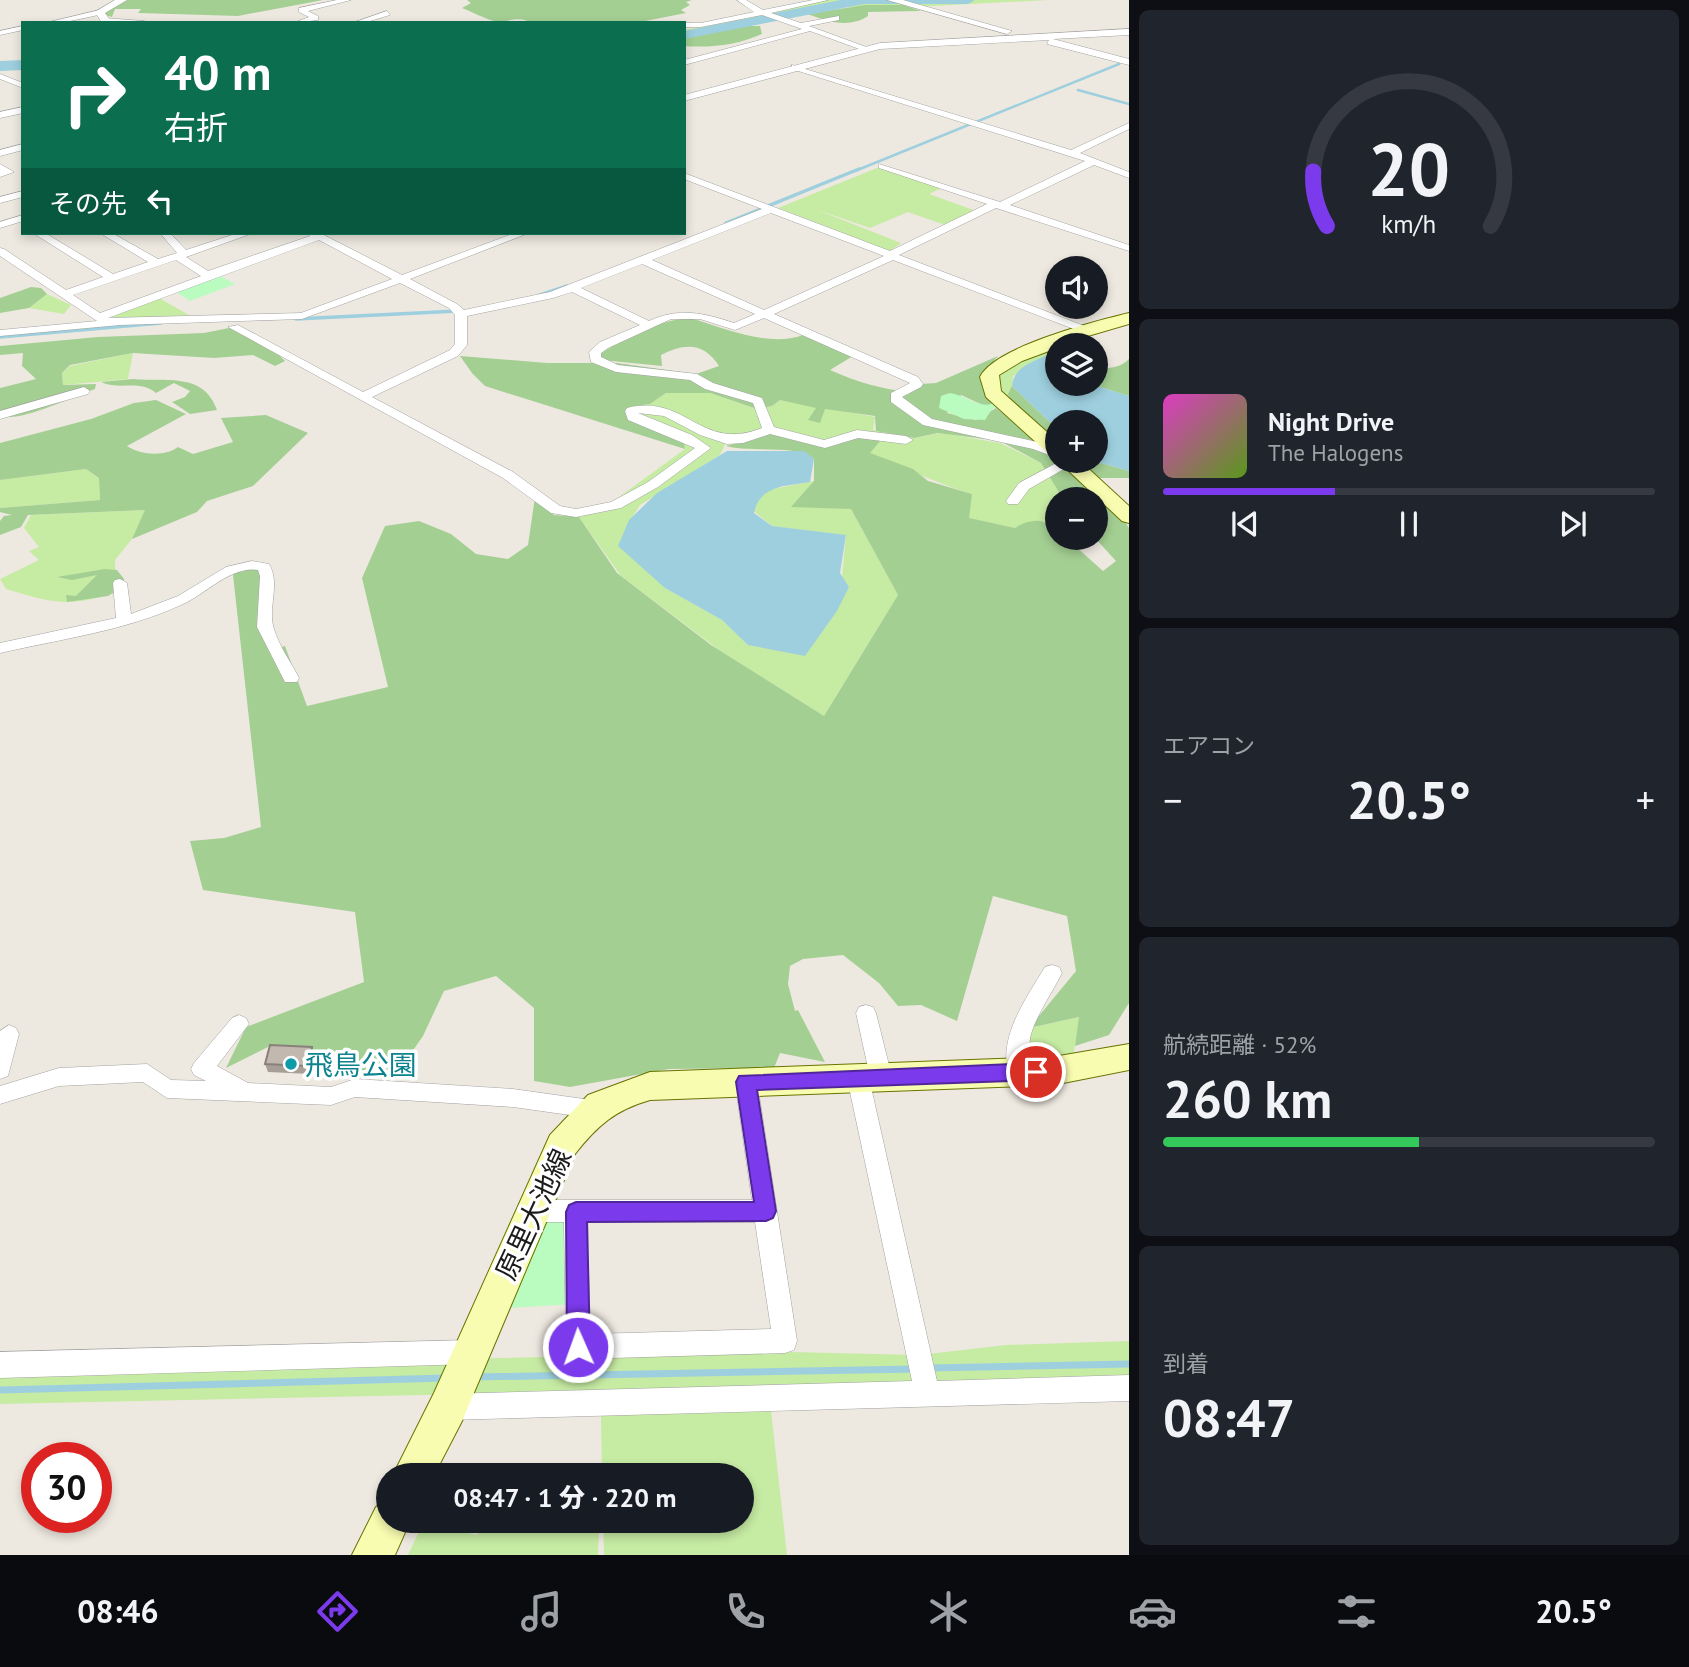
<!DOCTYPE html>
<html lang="ja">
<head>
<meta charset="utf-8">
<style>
	:root { --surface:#171b24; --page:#20242c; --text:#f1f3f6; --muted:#9ea1a6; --line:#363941; --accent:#7c3aed }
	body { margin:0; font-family:"PT Sans","Noto Sans JP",sans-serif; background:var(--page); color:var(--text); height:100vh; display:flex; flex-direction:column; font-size:26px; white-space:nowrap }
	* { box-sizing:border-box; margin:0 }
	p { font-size:23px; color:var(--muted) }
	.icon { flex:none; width:38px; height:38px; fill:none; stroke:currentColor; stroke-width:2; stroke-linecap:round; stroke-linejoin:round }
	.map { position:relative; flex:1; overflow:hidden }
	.drawer { display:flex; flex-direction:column; gap:10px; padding:10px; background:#0d0f14; width:560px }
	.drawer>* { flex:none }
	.top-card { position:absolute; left:21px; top:21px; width:665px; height:214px; border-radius:0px; box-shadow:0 4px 10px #0003; background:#0b6e4f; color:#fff; overflow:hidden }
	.tools { position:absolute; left:1045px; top:256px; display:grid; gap:14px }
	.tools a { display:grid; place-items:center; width:63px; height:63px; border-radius:50%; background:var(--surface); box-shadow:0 4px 10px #0003; font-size:35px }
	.speed { position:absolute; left:21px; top:1442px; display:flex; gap:14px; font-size:35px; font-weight:700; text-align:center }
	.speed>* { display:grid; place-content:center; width:91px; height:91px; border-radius:50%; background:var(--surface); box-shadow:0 4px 10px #0003; line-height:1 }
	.speed .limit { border:10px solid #d22; background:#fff; color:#111 }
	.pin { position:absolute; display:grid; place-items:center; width:60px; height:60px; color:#fff; margin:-30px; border:4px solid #fff; border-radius:50%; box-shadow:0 2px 7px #0007 }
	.me { position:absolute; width:77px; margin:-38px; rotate:358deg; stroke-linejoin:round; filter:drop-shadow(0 0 5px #0008) }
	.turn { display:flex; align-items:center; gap:24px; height:147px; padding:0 28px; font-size:32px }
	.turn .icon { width:91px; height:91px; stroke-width:2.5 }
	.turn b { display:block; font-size:49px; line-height:60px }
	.then { display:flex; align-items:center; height:66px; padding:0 28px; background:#0003; gap:14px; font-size:26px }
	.big { font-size:52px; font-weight:800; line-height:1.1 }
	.drawer .widget { flex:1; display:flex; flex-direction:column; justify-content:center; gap:10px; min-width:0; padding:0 24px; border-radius:10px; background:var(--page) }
	.drawer .dial { align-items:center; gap:0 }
	.dial svg { height:182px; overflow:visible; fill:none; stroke:var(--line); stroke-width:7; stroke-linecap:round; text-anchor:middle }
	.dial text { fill:var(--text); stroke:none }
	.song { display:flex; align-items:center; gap:21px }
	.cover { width:84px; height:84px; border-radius:10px; background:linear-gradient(135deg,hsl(310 70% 55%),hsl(90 70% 35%)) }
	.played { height:7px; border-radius:4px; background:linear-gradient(90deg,var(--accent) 35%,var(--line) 35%) }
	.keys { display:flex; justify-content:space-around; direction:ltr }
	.heat { display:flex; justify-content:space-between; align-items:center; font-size:38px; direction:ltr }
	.charge { height:10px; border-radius:5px; background:linear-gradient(90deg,#34c759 52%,var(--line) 0) }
	.trip { position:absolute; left:376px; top:1463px; width:378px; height:70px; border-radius:35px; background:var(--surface); box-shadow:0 4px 10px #0003; font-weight:800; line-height:70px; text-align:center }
	.dock { display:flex; height:112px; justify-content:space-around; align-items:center; background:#090b0e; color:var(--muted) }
	.dock .icon { width:49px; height:49px }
	.dock .current { color:var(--accent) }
	.dock b { font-size:32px; color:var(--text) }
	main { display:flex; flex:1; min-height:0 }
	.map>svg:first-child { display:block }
	.grass { fill:#c6eba3 }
	.forest { fill:#a4cf93 }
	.park { fill:#bafbbf }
	.water { fill:#9ecfde }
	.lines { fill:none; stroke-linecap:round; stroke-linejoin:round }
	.stream-far2 { stroke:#9ecfde; stroke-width:2.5 }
	.stream-far1 { stroke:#9ecfde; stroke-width:3.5 }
	.stream { stroke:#9ecfde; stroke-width:7 }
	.river { fill:#9ecfde; fill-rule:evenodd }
	.minor-casing { stroke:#a2a2a2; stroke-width:1 }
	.tertiary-casing { stroke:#a2a2a2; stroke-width:1 }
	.secondary-casing { stroke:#677400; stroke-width:2 }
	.minor { fill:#fff; fill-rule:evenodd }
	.tertiary { fill:#fff; fill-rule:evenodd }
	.secondary { fill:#f8fcb0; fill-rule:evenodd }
	.wall { fill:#a79e97 }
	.shaded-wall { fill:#88817b }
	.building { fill:#c2b8b0; stroke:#88817b; stroke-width:2 }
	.route { fill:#7c3aed; stroke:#51269a; stroke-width:2 }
	.culture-dot { fill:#0f9aa8; stroke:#fff; stroke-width:2.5 }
	.labels { text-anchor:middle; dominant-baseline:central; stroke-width:7; stroke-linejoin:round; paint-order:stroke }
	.near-culture-label { font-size:28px; fill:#0d838f; stroke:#fff; text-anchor:start }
	.near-street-label { font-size:28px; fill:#1b1b1b; stroke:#fff }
</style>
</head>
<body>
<main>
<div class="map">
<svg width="1129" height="1555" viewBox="0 0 1129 1555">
	<rect width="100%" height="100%" fill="#eee9e0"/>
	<path class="grass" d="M826,0H1049L932,6L842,7L684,39V30Z
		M882,166L942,188L929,194L979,212L945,225L908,212L870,228L815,209L901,243L890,251L778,208Z
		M47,294L71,305L64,314L29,308Z
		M159,298L189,315L118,319L112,316Z
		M1050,346L1057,353V361L1047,355L1013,376L1011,401L1008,405L991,374Z
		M133,353L128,379L63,385L62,373L70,366Z
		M666,393H710L757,409L766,430L728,438L720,455L640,505L627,525L665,588L722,620L748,645L849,587L842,577L846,536L772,526L750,508L767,490L814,481L851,509L898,595L824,716L719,650L621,576L579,517L604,508L685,449L682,437L629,417L625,412L632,407L650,404Z
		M780,400L875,417L873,430L914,438L941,433L1000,443L1041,463L1063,499H1057V522L1032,521L1015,528L966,518L972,494C935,483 902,466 866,453L857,436L829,447L771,430L761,408L772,406Z
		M86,469L99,478L100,500L0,508V480Z
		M146,510L132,539L115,560L116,592C70,608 52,603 6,589L0,579L39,560L29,551L39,547L24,528L31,515Z
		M1080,1017L1073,1056L1024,1059L1029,1028Z
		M1129,1341V1380L0,1404V1376L499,1358L790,1352L919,1355L1006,1345Z
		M771,1410L787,1555H604L603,1521H742V1475H602L601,1415Z
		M483,1521H548V1528L599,1530L598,1555H408L423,1523L477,1535Z"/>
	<path class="forest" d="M127,0H323L238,16L138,13L141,9H115L112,17L105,15V10Z
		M467,0H692L686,2L690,5L681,10L686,13L640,22L531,23C519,15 508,23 494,21C483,18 472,12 462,8L471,3Z
		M865,5H903L921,11L868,12V16C848,29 828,21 807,14Z
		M739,26H760L762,34C737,45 712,48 684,46V39Z
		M31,287L41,288L47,294L29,308L0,313V298Z
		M690,318C725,328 768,348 803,335L853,356L830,370C857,382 883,390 913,392L905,385L936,383L998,356C986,368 982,389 992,404L985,406L961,395L947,413L976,420L996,408L1057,456V460H1063L1107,495L1129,528V1003L1109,1035L1075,1046L1079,1017L1029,1028L1076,971L1067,916L993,896L957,1021L921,1005L898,1006L879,983L843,955L803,959L790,966L788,984L795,1011L798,1010L825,1062L780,1053L774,1068L669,1069L570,1087L534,1081V1008L496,976L444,991L423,1036L393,1079L342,1076L337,1053L272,1045L226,1068L246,1027L364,982L355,912L203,890L190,841L224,838L261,827L233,575L237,567L250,563L267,576L271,650L285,646L307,706L388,687L362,578L385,526L419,521L451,534L476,554L508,559L528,545L535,497L554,515L579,517L617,573L711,645L824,716L898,595L851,509L791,507L814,481V459C795,444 752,453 726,446L773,433L821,447L857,436L881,440L870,453L913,469L928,481L972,494L969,518L1015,528C1029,519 1044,517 1057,530V537H1065L1103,571L1116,561L1094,537L1096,499H1063L1041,463L1000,441L938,433L914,438L876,431L875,416L825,409L820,423L808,420L816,408L780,400L772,406L757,409L710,393H666L650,404L632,407L625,412L629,417L683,437L685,449L485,386L472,373L460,356L547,363H617L696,374L719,366C704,342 684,343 661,355L662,366L602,360L600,354C626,337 659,320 690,318Z
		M234,327L272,348L285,361L275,366L253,355L214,358L133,353L70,365L62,373L63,385L96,384L95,389C68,398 28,420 0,417V388L36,379L22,366L23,353L0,355V346L98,337L204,333Z
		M1129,359V396L1087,383H1096V368C1108,369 1120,368 1129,359Z
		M133,379C166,382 204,372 217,410L190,414L172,402L185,397L190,391L174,383L156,393C139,379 120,391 101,382Z
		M1012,386L1057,429V451L1011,401L1008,394Z
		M156,400L186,414L127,446C140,455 165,457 178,447L193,454L233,442L221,418L266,415L308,433L253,486L207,501L197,512L132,539L145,510L28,515L21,527L0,535V521L4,516L12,515L0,512V508L100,500L99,478L86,469L0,480V443L91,419L134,403Z
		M1067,460H1091L1129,471V478H1094Z
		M105,569L117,570L124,579L123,587L108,596L67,602L66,595L76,596L97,575L72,580L57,577Z"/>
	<path class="park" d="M220,276L235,284L190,301L176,292Z
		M950,393C964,395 979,408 992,404L996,408L992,409L985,420L964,419L939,408L941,396Z
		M576,1212L577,1304L509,1308L545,1213Z"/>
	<path class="water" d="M1048,355L1057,361L1054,365L1057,366V383H1087L1129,396V471L1091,460H1096V422H1057V429L1012,386C1013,368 1033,361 1048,355Z
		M727,451H804L814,459L810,482C787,486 759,485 754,513L772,526L846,535L840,573L849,587L837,611L805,656L748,645L722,620L665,588L618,546L629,520L657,493Z"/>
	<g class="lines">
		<path class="stream-far2" d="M1078,90L1129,104
			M855,171L1119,64"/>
		<path class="stream-far1" d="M726,223L859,169
			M540,295L567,286
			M296,319L458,311
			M0,337L161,323"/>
		<path class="stream" d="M929,1368L1129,1364
			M474,1377L916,1369
			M0,1390L447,1378"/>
		<path class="river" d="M841,0H975L968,4H864L684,39V31Z
			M23,60V70L0,71V61Z"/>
		<defs>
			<path id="minor" d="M337,0H351L308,11L318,16V20L293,23L309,17L299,12V8Z
				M737,0H746L763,10L813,0H828L771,13L801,23L839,16V20L809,26L869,48L862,50L810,31L684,65V60L802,29L762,15L701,27H684V23H701L754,12Z
				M100,10L103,14L61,23H45Z
				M387,11L390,15L364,23H352Z
				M104,18L144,21L148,23L101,22Z
				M23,26V30L0,35V31Z
				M792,65L1071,150L1129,123V129L1080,153L1129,172V178L1094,165L1010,205L1129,245V251L996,208L899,255L1095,330V334H1087L893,260L774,314L918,377L923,384L921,387L902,397L932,419L1042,443L1057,449V458L1033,449L923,425L891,402V393L910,383L764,318L735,330L700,319H671L608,348L601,353V357L618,365L697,374L713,383L762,398L774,427L824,440L857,430L906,436L913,440L906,444L858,438L825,448L770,434L743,443L727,444L700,435L664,416L638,413L692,435L711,448L658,487L621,508L576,517L551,513L503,478L228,327L238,325L363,392L450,350L455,344V315L449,308L400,283L302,319L120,325L0,336V330L97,321L0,256V248L4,249L66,290L103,277L33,233H45L113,274L148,262L100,233H112L158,259L177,253L160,233H170L186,250L238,233H253L186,257L208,271L310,236L308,233H320L402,275L515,233H529L410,279L457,304L464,310L550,292L762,209L684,179V173L890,251L987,204L879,168V164L1000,202L1085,161L792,69ZM771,213L884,256L764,310L652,260ZM319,240L392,279L301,313L108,318ZM176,260L201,276L100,313L73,295ZM642,264L755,314L734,323C704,313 679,307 649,321L581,288ZM572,292L640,325L600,342L589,352L591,362L616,372L690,380L705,389L753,403L762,428C700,453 687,393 627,408L625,411L628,420L695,448L648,482L611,502L576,509L560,506L513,472L372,397L458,356L467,345V316L553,298Z
				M0,74L23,83V88L0,79Z
				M23,144V150L0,156V150Z
				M0,164L14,172L0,177Z
				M23,191V197L0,203V197Z
				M23,215V221L0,228V222Z
				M84,387L90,391L88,394L0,419V411Z
				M1062,460L1076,462L1029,489L1018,504H1008L1006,501L1019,483Z
				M252,561L269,564C281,584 267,608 274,629C279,646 291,662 299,678L297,682H285L257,627L260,576L258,570C230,566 205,595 181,605C124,631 61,639 0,653V643L116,618L113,583L115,580L120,579L127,583L131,614L178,596L226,567Z
				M1052,965L1059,967L1062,973C1052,993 1038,1012 1031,1034C1027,1048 1033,1066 1027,1078L1019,1081L1011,1078C994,1042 1027,997 1045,967Z
				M866,1005L873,1007L876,1013L892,1077L889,1083L881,1086L873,1083L870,1077L856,1013L859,1007Z
				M239,1015L246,1018L249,1024L217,1066L248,1083L331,1087L355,1079L513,1089L591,1100L599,1102L602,1109L599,1116L591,1118L513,1107L355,1097L331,1105L167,1098L143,1082L59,1086L0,1104V1086L59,1068L147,1064L171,1080L206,1081L194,1075L191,1069L194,1063L232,1018Z
				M9,1025L16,1028L19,1034L8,1076L0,1079V1031Z
				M858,1069L866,1072L869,1078L937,1381L1129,1375V1401L448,1420L439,1416L435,1407L439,1398L448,1394L912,1381L847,1078L850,1072Z
				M746,1073L754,1076L757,1082L797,1341L794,1350L785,1353L578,1359L569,1356L566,1347L564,1222H533L525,1219L521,1211L525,1203L533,1200H752L735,1082L738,1076ZM588,1222H755L771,1329L590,1334Z
				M471,1340L480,1343L484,1352L480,1361L471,1364L0,1378V1352Z"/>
			<path id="tertiary" d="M115,0H127L105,13L112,23H102L95,12Z
				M887,0H903L1012,31L1007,34Z
				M1129,29V35L1053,39L1129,59V65L1047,44L1049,40L880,49L684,101V95L880,43Z
				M23,107V113L0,118V112Z"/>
			<path id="secondary" d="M1129,313V324L1057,345V348L1022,361L999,375L1001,391L1057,441V457L1050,455L986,397L980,377C994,347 1096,321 1129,313Z
				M1057,460H1079L1129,506V523L1122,521Z
				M1129,1044V1070L1053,1085L650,1100C615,1110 597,1126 575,1154L462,1421L434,1475H393L434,1393L550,1135L588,1095L650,1072L1053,1057Z
				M388,1501V1521H410L395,1555H352L376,1507Z"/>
		</defs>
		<use href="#minor" class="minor-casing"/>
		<use href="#tertiary" class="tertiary-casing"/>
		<use href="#secondary" class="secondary-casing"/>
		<use href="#minor" class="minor"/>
		<use href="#tertiary" class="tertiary"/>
		<use href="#secondary" class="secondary"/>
	</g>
	<path class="wall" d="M312,1047L314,1056L310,1074L268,1072L265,1064Z"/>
	<path class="shaded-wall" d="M312,1047L314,1056L310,1074L308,1066Z"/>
	<path class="building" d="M270,1045L312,1047L308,1066L265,1064Z"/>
	<path class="route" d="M1036,1063L1043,1066L1046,1072L1043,1077L1036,1080L757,1090L776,1211L773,1218L766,1221L587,1222L590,1347L586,1355L578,1358L570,1355L567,1347L566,1212L569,1205L576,1202H754L736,1082L739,1076Z"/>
	<circle class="culture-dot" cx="291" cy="1064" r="7"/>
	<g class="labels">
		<g class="near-culture-label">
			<text x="305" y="1064">飛鳥公園</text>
		</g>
		<g class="near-street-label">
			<text transform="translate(533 1214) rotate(-65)">原里大池線</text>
		</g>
	</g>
</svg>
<div class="tools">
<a><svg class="icon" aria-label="sound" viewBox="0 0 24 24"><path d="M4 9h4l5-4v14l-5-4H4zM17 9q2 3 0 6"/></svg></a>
<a><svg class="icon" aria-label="layers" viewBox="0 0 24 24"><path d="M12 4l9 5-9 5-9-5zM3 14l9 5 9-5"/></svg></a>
<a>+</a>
<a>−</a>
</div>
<div class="speed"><div class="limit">30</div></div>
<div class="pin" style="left:1036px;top:1072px;background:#d93025"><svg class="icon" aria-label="arrive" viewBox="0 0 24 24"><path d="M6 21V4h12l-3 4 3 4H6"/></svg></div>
<svg class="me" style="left:578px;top:1347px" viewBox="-20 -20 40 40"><circle r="17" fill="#7c3aed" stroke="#fff" stroke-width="3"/><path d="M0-11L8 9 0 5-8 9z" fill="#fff"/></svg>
<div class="trip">08:47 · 1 分 · 220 m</div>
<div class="top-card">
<div class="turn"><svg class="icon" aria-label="right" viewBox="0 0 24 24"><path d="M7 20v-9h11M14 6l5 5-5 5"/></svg><div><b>40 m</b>右折</div></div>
<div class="then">その先<svg class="icon" aria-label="left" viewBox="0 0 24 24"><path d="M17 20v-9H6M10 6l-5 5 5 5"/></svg></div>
</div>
</div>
<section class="drawer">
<div class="widget dial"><svg viewBox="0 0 100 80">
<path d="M14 69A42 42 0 1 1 86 69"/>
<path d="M14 69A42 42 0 0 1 8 45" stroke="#7c3aed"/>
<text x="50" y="56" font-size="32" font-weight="700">20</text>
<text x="50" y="72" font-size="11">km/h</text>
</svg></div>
<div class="widget">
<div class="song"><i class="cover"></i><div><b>Night Drive</b><p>The Halogens</p></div></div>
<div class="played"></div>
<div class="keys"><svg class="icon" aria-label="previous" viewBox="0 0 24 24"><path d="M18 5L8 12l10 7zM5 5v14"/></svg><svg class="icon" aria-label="pause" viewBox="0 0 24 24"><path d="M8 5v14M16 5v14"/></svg><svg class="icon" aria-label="next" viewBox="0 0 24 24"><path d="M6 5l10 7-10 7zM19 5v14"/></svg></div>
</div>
<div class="widget"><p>エアコン</p>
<div class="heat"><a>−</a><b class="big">20.5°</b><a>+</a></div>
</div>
<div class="widget"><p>航続距離 · 52%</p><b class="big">260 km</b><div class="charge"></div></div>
<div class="widget"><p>到着</p><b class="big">08:47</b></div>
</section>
</main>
<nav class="dock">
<b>08:46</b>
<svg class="icon current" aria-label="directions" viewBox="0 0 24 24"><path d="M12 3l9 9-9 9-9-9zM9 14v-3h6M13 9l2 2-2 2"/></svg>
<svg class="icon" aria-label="music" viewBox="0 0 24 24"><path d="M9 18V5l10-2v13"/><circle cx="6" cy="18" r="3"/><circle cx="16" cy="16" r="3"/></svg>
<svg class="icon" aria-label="phone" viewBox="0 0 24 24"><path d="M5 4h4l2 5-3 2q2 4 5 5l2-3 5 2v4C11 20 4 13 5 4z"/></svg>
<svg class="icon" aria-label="climate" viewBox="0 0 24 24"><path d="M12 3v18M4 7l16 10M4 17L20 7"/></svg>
<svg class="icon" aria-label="car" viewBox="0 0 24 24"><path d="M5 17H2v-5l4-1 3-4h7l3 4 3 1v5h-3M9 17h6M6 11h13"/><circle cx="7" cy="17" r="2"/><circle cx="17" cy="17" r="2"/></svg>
<svg class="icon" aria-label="filters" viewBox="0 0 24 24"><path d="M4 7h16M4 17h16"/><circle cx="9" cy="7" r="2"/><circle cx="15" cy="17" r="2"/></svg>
<b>20.5°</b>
</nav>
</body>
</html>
